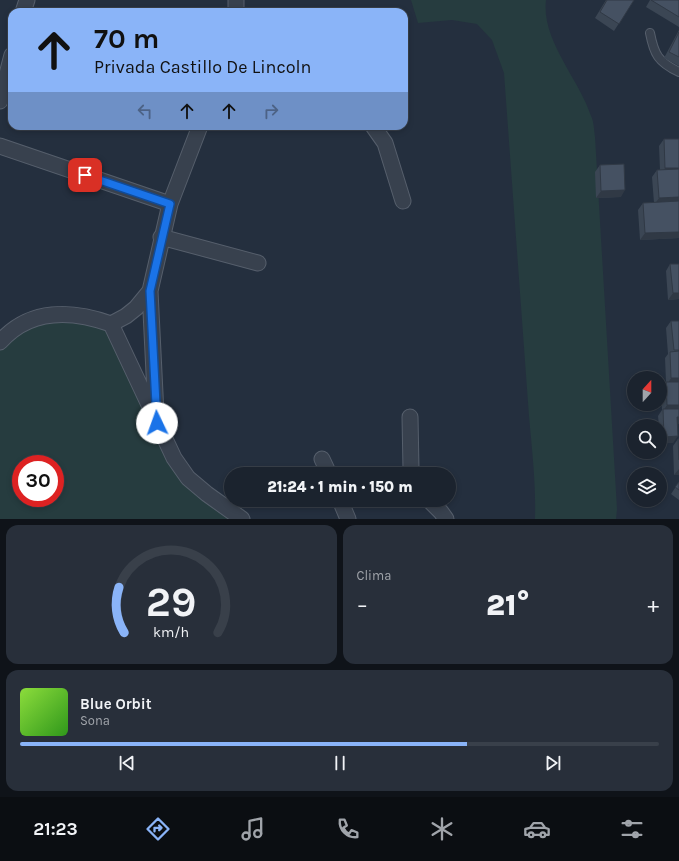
<!DOCTYPE html>
<html lang="es">
<head>
<meta charset="utf-8">
<style>
	:root { --surface:#1b232e; --page:#282f3a; --text:#f1f3f6; --muted:#a0a4aa; --line:#39404a; --accent:#8ab4f8 }
	body { margin:0; font-family:Karla,sans-serif; background:var(--page); color:var(--text); height:100vh; display:flex; flex-direction:column; font-size:15px; white-space:nowrap }
	* { box-sizing:border-box; margin:0 }
	p { font-size:13px; color:var(--muted) }
	.icon { flex:none; width:22px; height:22px; fill:none; stroke:currentColor; stroke-width:2; stroke-linecap:round; stroke-linejoin:round }
	.map { position:relative; height:519px; overflow:hidden }
	.sheet { display:flex; flex-direction:column; gap:6px; padding:6px; background:#0f1319; flex:1 }
	.sheet>* { flex:none }
	.guide { position:absolute; left:8px; top:8px; width:400px; height:122px; border-radius:12px; box-shadow:0 2px 6px #0003,0 0 0 1px var(--line); background:#8ab4f8; color:#111; overflow:hidden }
	.needle { width:26px; rotate:21deg }
	.fabs { position:absolute; left:627px; top:371px; display:grid; gap:8px }
	.fabs a { display:grid; place-items:center; width:40px; height:40px; border-radius:50%; background:var(--surface); box-shadow:0 2px 6px #0003,0 0 0 1px var(--line); font-size:20px }
	.speed { position:absolute; left:12px; top:455px; display:flex; gap:8px; font-size:20px; font-weight:700; text-align:center }
	.speed>* { display:grid; place-content:center; width:52px; height:52px; border-radius:50%; background:var(--surface); box-shadow:0 2px 6px #0003,0 0 0 1px var(--line); line-height:1 }
	.speed .limit { border:6px solid #d22; background:#fff; color:#111 }
	.pin { position:absolute; display:grid; place-items:center; width:34px; height:34px; color:#fff; margin:-17px; border-radius:8px; box-shadow:0 2px 6px #0006 }
	.me { position:absolute; width:44px; margin:-22px; rotate:357deg; stroke-linejoin:round; filter:drop-shadow(0 0 3px #0008) }
	.turn { display:flex; align-items:center; gap:14px; height:84px; padding:0 20px; font-size:18px }
	.turn .icon { width:52px; height:52px; stroke-width:2.5 }
	.turn b { display:block; font-size:28px; line-height:34px }
	.lanes { display:flex; align-items:center; height:38px; padding:0 20px; background:#0003; justify-content:center; gap:20px; direction:ltr }
	.lanes .off { opacity:.35 }
	.big { font-size:30px; font-weight:800; line-height:1.1 }
	.sheet .tile { flex:1; display:flex; flex-direction:column; justify-content:center; gap:6px; min-width:0; padding:0 14px; border-radius:12px; background:var(--page) }
	.sheet .dial { align-items:center; gap:0 }
	.dial svg { height:104px; overflow:visible; fill:none; stroke:var(--line); stroke-width:7; stroke-linecap:round; text-anchor:middle }
	.dial text { fill:var(--text); stroke:none }
	.song { display:flex; align-items:center; gap:12px }
	.cover { width:48px; height:48px; border-radius:6px; background:linear-gradient(135deg,hsl(90 70% 55%),hsl(110 70% 35%)) }
	.played { height:4px; border-radius:2px; background:linear-gradient(90deg,var(--accent) 70%,var(--line) 70%) }
	.keys { display:flex; justify-content:space-around; direction:ltr }
	.heat { display:flex; justify-content:space-between; align-items:center; font-size:22px; direction:ltr }
	.sheet .tiles { flex:1; display:grid; gap:6px; grid-template-columns:1fr 1fr }
	.tile:last-child { grid-column:span 2 }
	.trip { position:absolute; left:224px; top:467px; width:232px; height:40px; border-radius:20px; background:var(--surface); box-shadow:0 2px 6px #0003,0 0 0 1px var(--line); font-weight:800; line-height:40px; text-align:center }
	.dock { display:flex; height:64px; justify-content:space-around; align-items:center; background:#0b0e12; color:var(--muted) }
	.dock .icon { width:28px; height:28px }
	.dock .current { color:var(--accent) }
	.dock b { font-size:18px; color:var(--text) }
	.map>svg:first-child { display:block }
	.green { fill:#263c3f; fill-rule:evenodd }
	.lines { fill:none; stroke-linecap:round; stroke-linejoin:round }
	.lane-casing { stroke:#565f6c; stroke-width:10 }
	.street-casing { stroke:#565f6c; stroke-width:17 }
	.lane { stroke:#38414e; stroke-width:8 }
	.street { stroke:#38414e; stroke-width:15 }
	.wall { fill:#3b4654 }
	.shaded-wall { fill:#303945 }
	.building { fill:#455162; stroke:#303945 }
	.route-casing { stroke:#114b97; stroke-width:10 }
	.route { stroke:#1a73e8; stroke-width:7 }
</style>
</head>
<body>
<div class="map">
<svg width="679" height="519" viewBox="0 0 679 519">
	<rect width="100%" height="100%" fill="#242f3e"/>
	<path class="green" d="M411,0H546C541,40 579,79 591,116C594,122 594,130 595,137L617,509L616,519H535C536,484 532,450 529,416L504,73L492,40L477,24L452,20L418,23Z
		M48,315L111,324L174,458L242,519H0V342ZM21,464H55V498H21Z"/>
	<g class="lines">
		<defs>
			<path id="lane" d="M650,33C654,54 658,62 679,72"/>
			<path id="street" d="M23,12L27,0
				M236,12V0
				M0,101L12,55
				M373,126L385,143L403,201
				M0,146L170,204
				M161,237L258,263
				M150,291L156,414
				M111,324L126,316L136,308L150,291L170,204L200,126
				M0,342C30,308 72,310 111,324L174,458L188,478L207,494L242,519
				M410,417L411,469L413,474
				M322,459L329,474
				M340,500L348,519
				M429,500L441,512L446,519"/>
		</defs>
		<use href="#lane" class="lane-casing"/>
		<use href="#street" class="street-casing"/>
		<use href="#lane" class="lane"/>
		<use href="#street" class="street"/>
	</g>
	<path class="wall" d="M606,0H634L614,31L595,18Z
		M650,0H679V27L646,7Z
		M679,30V66L664,58Z
		M664,139L679,238L640,240L638,210L643,203H654L652,177L657,170H660L659,146Z
		M600,165L621,197L596,198L595,172Z
		M670,264H679V299L668,300L666,271Z
		M671,321H679L677,424L673,443H660V426H659L658,416L662,410L661,389L666,382L665,358L668,354L666,328Z
		M678,439H679V475H674L673,446Z
		M679,482V500L671,494Z"/>
	<path class="shaded-wall" d="M665,168H679V175H660Z
		M625,190L621,197L596,198L601,191Z
		M679,197V204L654,205L659,198Z
		M679,232V238L640,240L645,233Z
		M673,293H679V299L668,300Z
		M671,378H679V385H667Z
		M667,405H679V411H663Z
		M677,417H679V424H672Z
		M678,436L673,443H660L664,437Z
		M679,469V475H674Z"/>
	<path class="building" d="M607,0H634L619,24L600,12Z
		M651,0H679V17Z
		M679,32V57L669,52Z
		M664,139H679V168H665Z
		M624,164L625,190L601,191L600,165Z
		M679,169V197L659,198L657,170Z
		M679,201V232L645,233L643,203Z
		M670,264H679V293H673Z
		M671,321H679V350H674Z
		M679,351V378H671L670,352Z
		M666,382H679V405H667Z
		M663,409H679V417H677L678,436L664,437Z
		M678,439H679V460Z
		M679,482V490L675,487Z"/>
	<g class="lines">
		<defs>
			<path id="route" d="M85,175L170,204L150,291L157,423"/>
		</defs>
		<use href="#route" class="route-casing"/>
		<use href="#route" class="route"/>
	</g>
</svg>
<div class="fabs">
<a><svg class="needle" viewBox="-14 -14 28 28"><path d="M0-13l5 13h-10z" fill="#e53935"/><path d="M0 13l5-13h-10z" fill="#a0a4aa"/></svg></a>
<a><svg class="icon" aria-label="search" viewBox="0 0 24 24"><circle cx="10" cy="10" r="6"/><path d="M15 15l6 6"/></svg></a>
<a><svg class="icon" aria-label="layers" viewBox="0 0 24 24"><path d="M12 4l9 5-9 5-9-5zM3 14l9 5 9-5"/></svg></a>
</div>
<div class="speed"><div class="limit">30</div></div>
<div class="pin" style="left:85px;top:175px;background:#d93025"><svg class="icon" aria-label="arrive" viewBox="0 0 24 24"><path d="M6 21V4h12l-3 4 3 4H6"/></svg></div>
<svg class="me" style="left:157px;top:423px" viewBox="-20 -20 40 40"><circle r="19" fill="#fff"/><path d="M0-13L10 11 0 6-10 11z" fill="#1a73e8"/></svg>
<div class="trip">21:24 · 1 min · 150 m</div>
<div class="guide">
<div class="turn"><svg class="icon" aria-label="ahead" viewBox="0 0 24 24"><path d="M12 20V5M6 11l6-6 6 6"/></svg><div><b>70 m</b>Privada Castillo De Lincoln</div></div>
<div class="lanes"><svg class="icon off" aria-label="left" viewBox="0 0 24 24"><path d="M17 20v-9H6M10 6l-5 5 5 5"/></svg><svg class="icon" aria-label="ahead" viewBox="0 0 24 24"><path d="M12 20V5M6 11l6-6 6 6"/></svg><svg class="icon" aria-label="ahead" viewBox="0 0 24 24"><path d="M12 20V5M6 11l6-6 6 6"/></svg><svg class="icon off" aria-label="right" viewBox="0 0 24 24"><path d="M7 20v-9h11M14 6l5 5-5 5"/></svg></div>
</div>
</div>
<section class="sheet">
<div class="tiles">
<div class="tile dial"><svg viewBox="0 0 100 80">
<path d="M14 69A42 42 0 1 1 86 69"/>
<path d="M14 69A42 42 0 0 1 10 34" stroke="#8ab4f8"/>
<text x="50" y="56" font-size="32" font-weight="700">29</text>
<text x="50" y="72" font-size="11">km/h</text>
</svg></div>
<div class="tile"><p>Clima</p>
<div class="heat"><a>−</a><b class="big">21°</b><a>+</a></div>
</div>
<div class="tile">
<div class="song"><i class="cover"></i><div><b>Blue Orbit</b><p>Sona</p></div></div>
<div class="played"></div>
<div class="keys"><svg class="icon" aria-label="previous" viewBox="0 0 24 24"><path d="M18 5L8 12l10 7zM5 5v14"/></svg><svg class="icon" aria-label="pause" viewBox="0 0 24 24"><path d="M8 5v14M16 5v14"/></svg><svg class="icon" aria-label="next" viewBox="0 0 24 24"><path d="M6 5l10 7-10 7zM19 5v14"/></svg></div>
</div>
</div>
</section>
<nav class="dock">
<b>21:23</b>
<svg class="icon current" aria-label="directions" viewBox="0 0 24 24"><path d="M12 3l9 9-9 9-9-9zM9 14v-3h6M13 9l2 2-2 2"/></svg>
<svg class="icon" aria-label="music" viewBox="0 0 24 24"><path d="M9 18V5l10-2v13"/><circle cx="6" cy="18" r="3"/><circle cx="16" cy="16" r="3"/></svg>
<svg class="icon" aria-label="phone" viewBox="0 0 24 24"><path d="M5 4h4l2 5-3 2q2 4 5 5l2-3 5 2v4C11 20 4 13 5 4z"/></svg>
<svg class="icon" aria-label="climate" viewBox="0 0 24 24"><path d="M12 3v18M4 7l16 10M4 17L20 7"/></svg>
<svg class="icon" aria-label="car" viewBox="0 0 24 24"><path d="M5 17H2v-5l4-1 3-4h7l3 4 3 1v5h-3M9 17h6M6 11h13"/><circle cx="7" cy="17" r="2"/><circle cx="17" cy="17" r="2"/></svg>
<svg class="icon" aria-label="filters" viewBox="0 0 24 24"><path d="M4 7h16M4 17h16"/><circle cx="9" cy="7" r="2"/><circle cx="15" cy="17" r="2"/></svg>
</nav>
</body>
</html>
